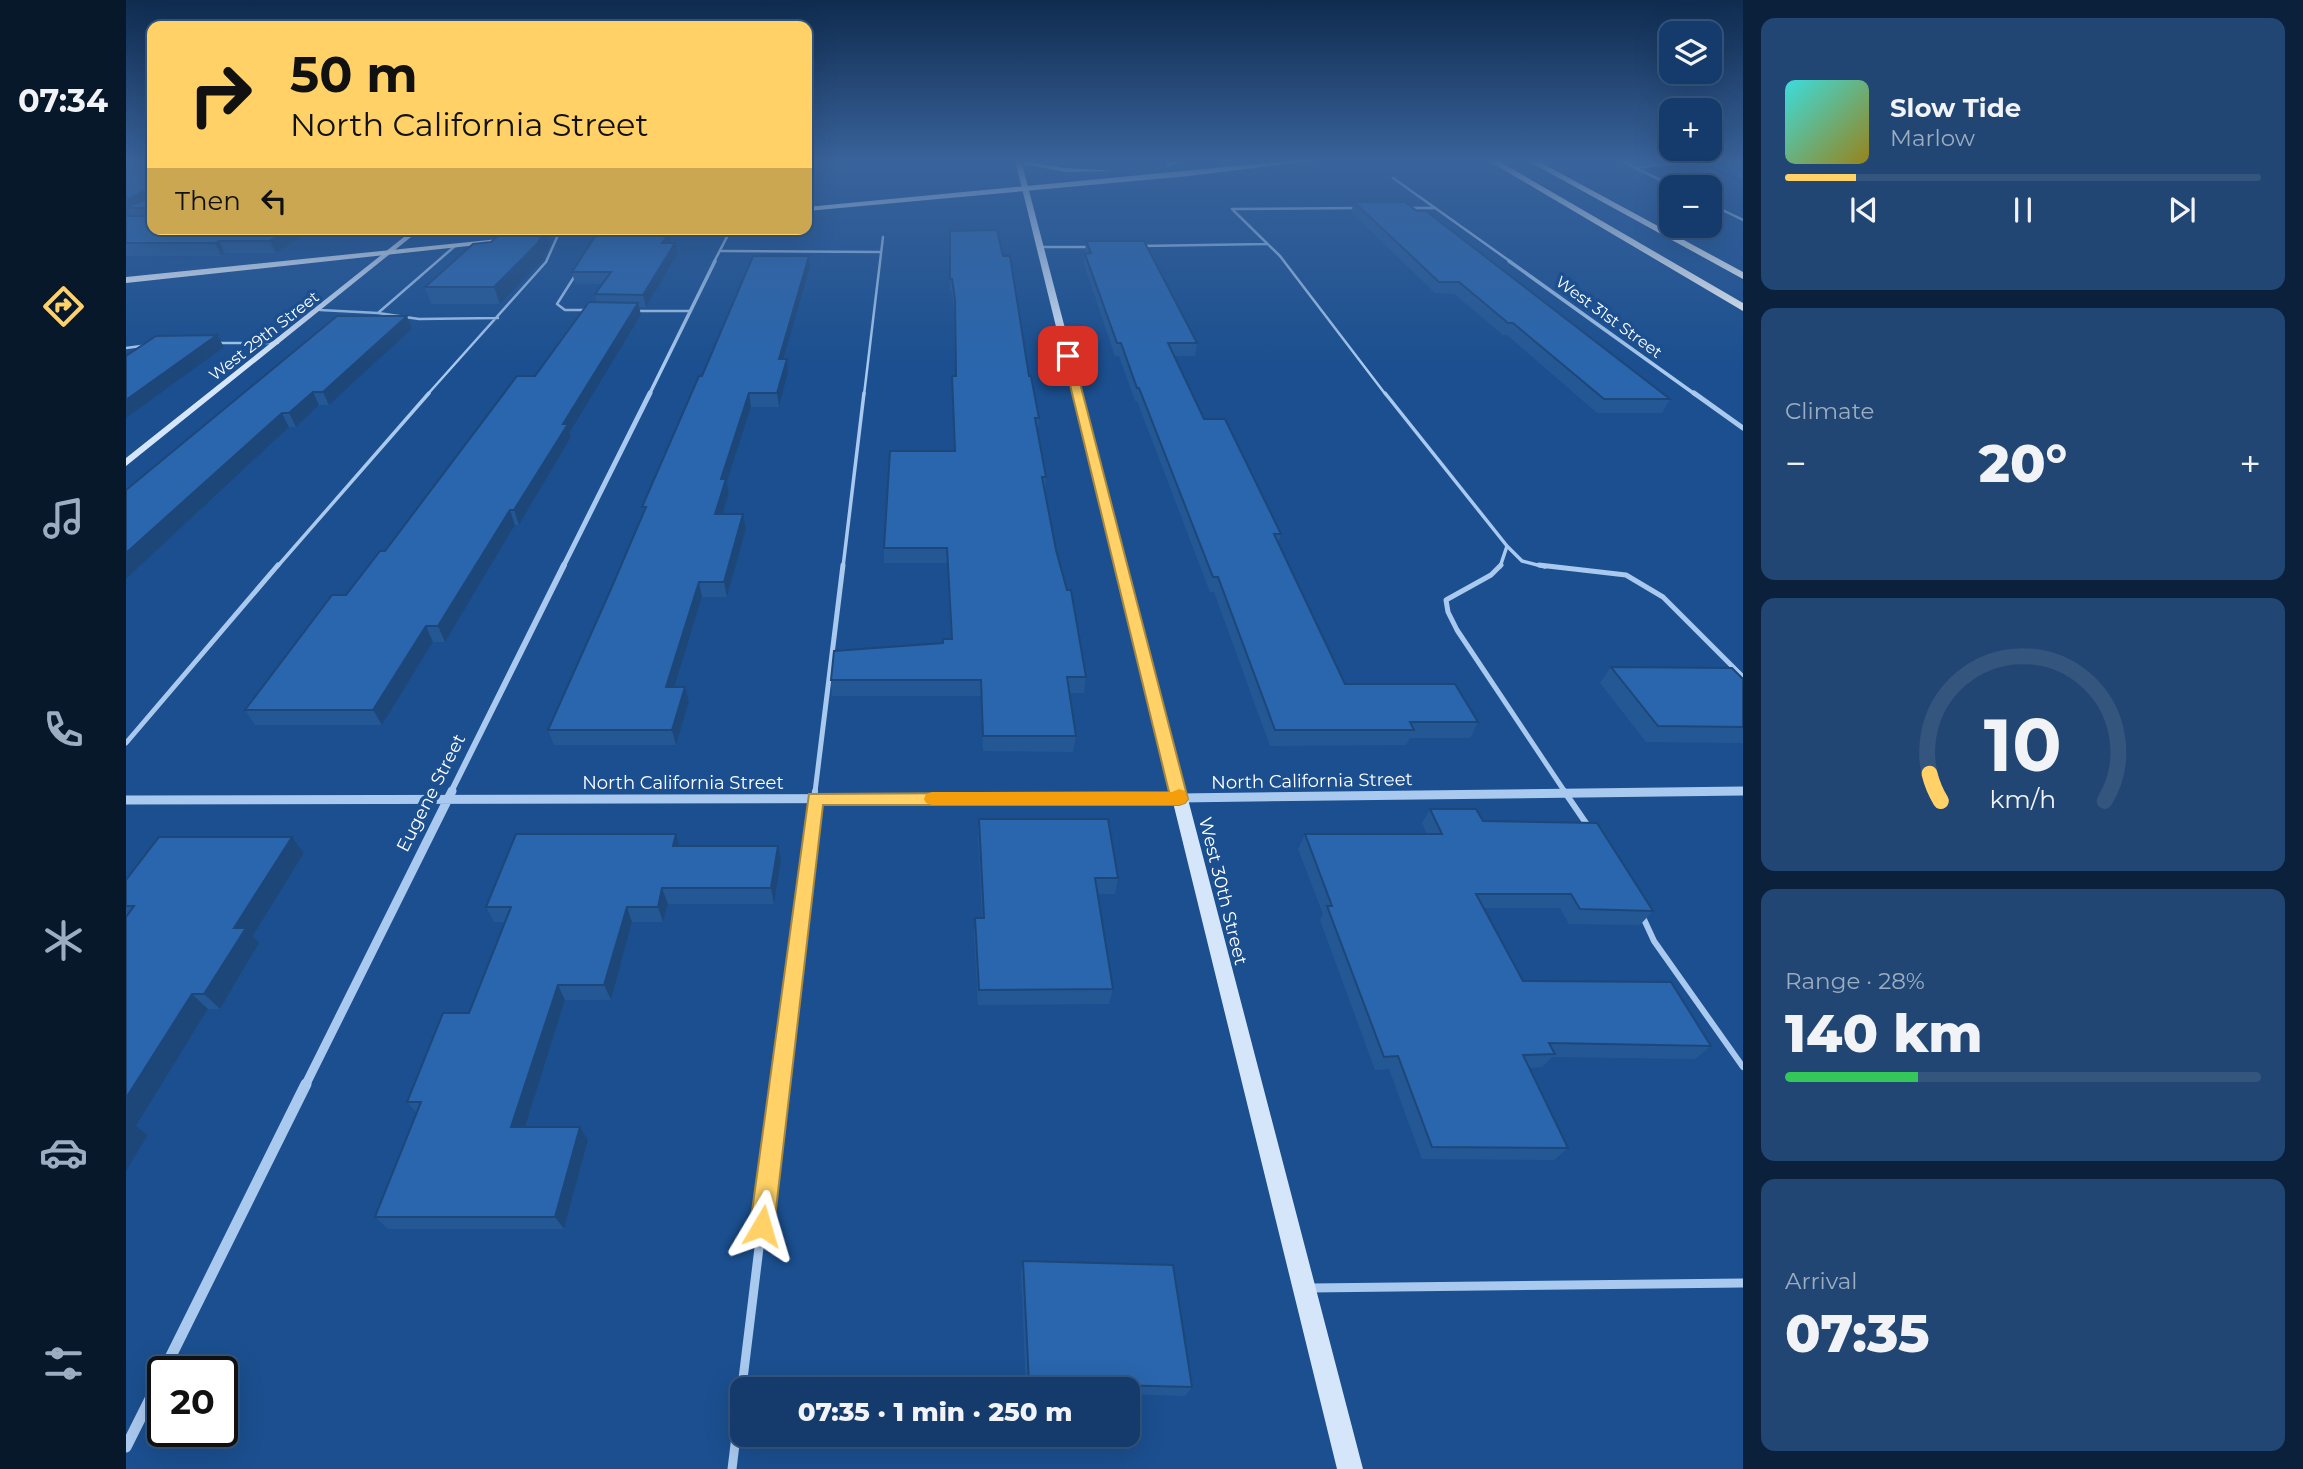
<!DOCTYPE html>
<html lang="en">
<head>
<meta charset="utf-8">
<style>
	:root { --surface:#143b6b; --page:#214673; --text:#f1f3f6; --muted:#9dadc1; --line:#33557e; --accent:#ffd166 }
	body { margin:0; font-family:Montserrat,sans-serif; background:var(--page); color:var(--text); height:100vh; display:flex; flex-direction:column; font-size:26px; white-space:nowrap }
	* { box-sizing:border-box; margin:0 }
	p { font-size:23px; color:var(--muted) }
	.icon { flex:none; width:38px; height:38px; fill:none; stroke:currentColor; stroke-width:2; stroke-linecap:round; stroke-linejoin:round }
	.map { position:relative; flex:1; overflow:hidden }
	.details { display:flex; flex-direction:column; gap:18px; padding:18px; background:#0b203b; width:560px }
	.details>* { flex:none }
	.guide { position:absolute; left:21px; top:21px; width:665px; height:214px; border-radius:14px; box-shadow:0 7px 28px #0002,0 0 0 2px var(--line); background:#ffd166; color:#111; overflow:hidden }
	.tools { position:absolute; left:1533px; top:21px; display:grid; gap:14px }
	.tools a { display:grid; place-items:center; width:63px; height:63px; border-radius:14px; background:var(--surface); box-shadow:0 7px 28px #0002,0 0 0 2px var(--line); font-size:35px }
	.speed { position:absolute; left:21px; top:1356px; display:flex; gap:14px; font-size:35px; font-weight:700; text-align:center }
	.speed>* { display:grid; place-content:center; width:91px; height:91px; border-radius:50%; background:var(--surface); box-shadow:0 7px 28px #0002,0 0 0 2px var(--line); line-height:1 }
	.speed .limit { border:4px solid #111; border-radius:10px; background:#fff; color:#111 }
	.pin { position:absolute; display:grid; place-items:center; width:60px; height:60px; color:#fff; margin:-30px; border-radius:14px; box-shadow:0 4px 10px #0006 }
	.me { position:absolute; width:77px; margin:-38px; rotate:7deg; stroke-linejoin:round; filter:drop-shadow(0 0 5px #0008) }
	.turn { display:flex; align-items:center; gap:24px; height:147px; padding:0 28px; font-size:32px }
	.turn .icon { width:91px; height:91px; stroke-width:2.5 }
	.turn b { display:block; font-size:49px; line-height:60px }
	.then { display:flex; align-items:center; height:66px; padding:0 28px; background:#0003; gap:14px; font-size:26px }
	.big { font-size:52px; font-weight:800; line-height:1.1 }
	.details .card { flex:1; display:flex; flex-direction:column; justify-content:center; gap:10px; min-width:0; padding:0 24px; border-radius:14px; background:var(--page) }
	.details .dial { align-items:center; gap:0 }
	.dial svg { height:182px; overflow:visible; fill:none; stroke:var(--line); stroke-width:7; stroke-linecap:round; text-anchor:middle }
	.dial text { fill:var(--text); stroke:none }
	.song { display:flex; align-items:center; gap:21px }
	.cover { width:84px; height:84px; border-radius:10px; background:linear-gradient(135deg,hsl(180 70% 55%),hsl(50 70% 35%)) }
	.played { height:7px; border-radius:4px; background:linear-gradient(90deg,var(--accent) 15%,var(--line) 15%) }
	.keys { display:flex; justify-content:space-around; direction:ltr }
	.heat { display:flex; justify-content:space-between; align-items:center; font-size:38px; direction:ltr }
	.charge { height:10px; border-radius:5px; background:linear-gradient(90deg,#34c759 28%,var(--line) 0) }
	.trip { position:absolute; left:604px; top:1377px; width:410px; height:70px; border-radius:14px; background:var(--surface); box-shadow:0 7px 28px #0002,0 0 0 2px var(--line); font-weight:800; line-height:70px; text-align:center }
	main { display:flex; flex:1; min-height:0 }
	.tab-bar { display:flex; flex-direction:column; width:126px; justify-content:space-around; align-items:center; background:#08182b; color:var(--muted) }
	.tab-bar .icon { width:49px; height:49px }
	.tab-bar .selected { color:var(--accent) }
	.tab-bar b { font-size:32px; color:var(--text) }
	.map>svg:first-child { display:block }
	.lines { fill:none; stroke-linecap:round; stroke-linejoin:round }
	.service-far4 { stroke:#a9c9ee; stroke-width:2.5 }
	.service-far3 { stroke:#a9c9ee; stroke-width:3.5 }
	.service-far2 { stroke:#a9c9ee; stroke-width:5 }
	.service-far1 { stroke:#a9c9ee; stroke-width:6 }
	.service { stroke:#a9c9ee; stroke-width:9 }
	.minor-far5 { stroke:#a9c9ee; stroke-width:2.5 }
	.minor-far4 { stroke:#a9c9ee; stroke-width:3.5 }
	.minor-far3 { stroke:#a9c9ee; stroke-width:5 }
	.minor-far2 { stroke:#a9c9ee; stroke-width:6 }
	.minor-far1 { stroke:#a9c9ee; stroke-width:9 }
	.minor { stroke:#a9c9ee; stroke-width:11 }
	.secondary { fill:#d6e6fa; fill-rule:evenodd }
	.primary { fill:#f0f6ff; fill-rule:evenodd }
	.motorway { fill:#fff; fill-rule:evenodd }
	.wall { fill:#245895 }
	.shaded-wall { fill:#1d4779 }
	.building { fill:#2a66ad; stroke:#1d4779; stroke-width:2 }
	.route { fill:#ffd166; stroke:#a68842; stroke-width:2 }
	.slow { fill:#f59e0b }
	.labels { text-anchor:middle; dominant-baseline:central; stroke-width:7; stroke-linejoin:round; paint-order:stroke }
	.far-street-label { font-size:16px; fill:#fff; stroke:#1b4f8f }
	.street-label { font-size:18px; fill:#fff; stroke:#1b4f8f }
</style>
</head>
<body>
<main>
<nav class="tab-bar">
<b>07:34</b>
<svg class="icon selected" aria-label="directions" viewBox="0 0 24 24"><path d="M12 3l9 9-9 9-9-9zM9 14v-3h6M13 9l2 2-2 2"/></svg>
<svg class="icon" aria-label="music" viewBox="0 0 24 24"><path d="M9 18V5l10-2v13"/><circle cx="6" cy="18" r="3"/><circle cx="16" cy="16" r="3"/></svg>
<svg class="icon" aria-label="phone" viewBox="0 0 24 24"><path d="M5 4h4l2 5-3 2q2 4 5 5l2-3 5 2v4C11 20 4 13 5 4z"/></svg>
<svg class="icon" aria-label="climate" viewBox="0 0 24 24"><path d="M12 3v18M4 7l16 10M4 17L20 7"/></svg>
<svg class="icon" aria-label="car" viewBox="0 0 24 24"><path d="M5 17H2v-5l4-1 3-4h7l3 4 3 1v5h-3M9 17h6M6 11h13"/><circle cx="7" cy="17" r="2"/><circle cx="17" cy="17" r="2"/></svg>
<svg class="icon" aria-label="filters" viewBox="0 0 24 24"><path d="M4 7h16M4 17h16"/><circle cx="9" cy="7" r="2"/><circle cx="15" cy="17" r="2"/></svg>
</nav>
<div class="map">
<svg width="1617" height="1469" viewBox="0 0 1617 1469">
	<rect width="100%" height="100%" fill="#1b4f8f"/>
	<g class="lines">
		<path class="service-far4" d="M1509,168L1571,160
			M1281,208H1309
			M1106,209L1154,256L1260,395
			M1106,209L1232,208
			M329,246L252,313L293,319L372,318
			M1014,246L1140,244
			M915,247H966
			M595,251L755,252
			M450,274L431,304L439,310H463
			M194,310L252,313
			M508,311H564
			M88,343H152
			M0,348L23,345
			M301,395L420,262L432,235
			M738,395L757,237"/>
		<path class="service-far3" d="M1259,393L1381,546L1374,567
			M1381,546L1396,561L1419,567
			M151,567L303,393
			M717,567L738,393"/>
		<path class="service-far2" d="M1375,565L1365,575L1320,600L1322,612L1331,630L1439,792
			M1413,565L1500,575L1537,597L1617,677
			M0,743L152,565
			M689,792L717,565"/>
		<path class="service-far1" d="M1438,791L1464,829
			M1516,915L1528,941L1617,1067
			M653,1086L689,791"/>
		<path class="service" d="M1185,1288L1617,1283
			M606,1469L653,1084"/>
		<path class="minor-far5" d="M1493,160L1549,187
			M1267,178L1385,262
			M1584,204L1617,220
			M588,262L605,229"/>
		<path class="minor-far4" d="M1383,261L1570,395
			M523,395L589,261"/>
		<path class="minor-far3" d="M1568,393L1617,428
			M437,567L524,393"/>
		<path class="minor-far2" d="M325,792L438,565
			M1512,792L1617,791"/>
		<path class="minor-far1" d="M0,800L1053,798L1617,791
			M179,1086L326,791"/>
		<path class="minor" d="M37,1372L180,1084
			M0,1447L37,1373"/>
		<path class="secondary" d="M889,160H895L1237,1469H1211Z
			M288,229H295L0,466V458Z"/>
		<path class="primary" d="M889,160L939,168L990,171L939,172L892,163Z
			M1172,160H1193L1063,176L681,211V207Z
			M460,229H489L398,240L394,238Z
			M373,239L370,243L0,283V277Z"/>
		<path class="motorway" d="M1048,160H1059L1041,167V163Z
			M1150,160H1188L1189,161L1185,163Z
			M1361,160H1371L1617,303V311Z
			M1400,160H1410L1617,272V279Z"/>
	</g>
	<path class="wall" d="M0,160H26V229H187L150,253H99L95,256H0V216H4L3,213L0,215Z
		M1565,160H1617V190L1562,165Z
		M1228,202L1544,399L1536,413H1471L1381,335H1377L1328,294L1309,293L1225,212Z
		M380,229H420L424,243L417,260L374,304H305L299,287L365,242Z
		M824,231L903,376L913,418L912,431L920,477L919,491L930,550L960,677L958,693H943L950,736L947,752L857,751L855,696H706L705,680L817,643L825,639L821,563H758V548L828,451L826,389V376H829L828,311L826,291H824Z
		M960,241L1071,343L1069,356H1048L1078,419L1155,534L1152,543L1219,684L1352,722L1344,738H1284L1280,745L1144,746L1088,592H1084L1011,401H1009L993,356H989L958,264Z
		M545,243L551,255L520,307H513L515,315L444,432L445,437L393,525H389L319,642H307L256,725H129L119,710L259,551L409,376L471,302L469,294L476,284H449L446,272Z
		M683,256L684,267L658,359H661L662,372L653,407H625L601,482L603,493L596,514L620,529L601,597H576L549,687L563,702L550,745H428L422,730L485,589L518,512L516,507L576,376Z
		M286,329L203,405H193L170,427H163L0,579V490Z
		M1485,667L1617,679V743L1520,742L1474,683Z
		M1304,809L1357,821L1527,911L1514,925L1443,924L1434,908H1358L1397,981L1585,1046L1569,1059L1426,1057L1416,1067L1403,1068L1442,1148L1428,1160L1296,1159L1263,1069L1249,1070L1194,920L1197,914L1172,849L1179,834H1301L1296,823Z
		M853,819L992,878L989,894H971L987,989L983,1004L852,1005L848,934L849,918H856L852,835Z
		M166,837L178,853L127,936L133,943L94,1009H82L10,1126L22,1135L0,1171V880Z
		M554,846L655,861L648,904H542L537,922H506L485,1000H439L399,1127H454L462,1140L438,1229H262L249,1217L291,1113L281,1102L343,1013L379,922H368L360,907Z
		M897,1261L1066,1387L1059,1396L1001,1394V1390H900L895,1273Z"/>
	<path class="shaded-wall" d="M18,191L24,202L0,208L3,213L0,215V200Z
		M162,229H187L150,253L144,241Z
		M419,229H420L424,243L417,260L374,304L368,287Z
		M543,233L545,244L536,243Z
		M93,241L99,253L95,256L89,243Z
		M549,243L551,255L520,307L517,295Z
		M683,256L684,267L654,372L653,359Z
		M512,303L515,315L444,432L445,437L393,525L388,510L437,424Z
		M281,316L286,329L203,405L197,392Z
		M91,335L98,347L0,418V400Z
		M661,359L662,372L653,407L651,393Z
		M187,392L193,405L170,427L163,413Z
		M623,393L625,407L601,482L603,493L592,529L589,514L595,479Z
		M156,413L163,427L0,579V553Z
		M384,510L389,525L319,642L312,626Z
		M617,514L620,529L601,597L598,582Z
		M573,582L576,597L544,702L540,687Z
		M300,626L307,642L256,725L247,710Z
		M559,687L563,702L550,745L546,730Z
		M550,834L555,850L547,846Z
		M166,837L178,853L127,936L133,943L94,1009L78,994L108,928Z
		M652,846L655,861L648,904L645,888Z
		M536,888L542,904L537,922L532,907Z
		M501,907L506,922L485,1000L478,985Z
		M432,985L439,1000L395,1140L385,1127Z
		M66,994L82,1009L10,1126L22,1135L0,1171V1098Z
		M454,1127L462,1140L438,1229L429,1217Z"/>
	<path class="building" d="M0,160H26V229H162L144,241H93L89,243H0V216H21L24,211L21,208H0L22,198L24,193L18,191L0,200Z
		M1568,160H1617V181Z
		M1228,202H1279L1291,211H1300L1544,399H1478L1387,323H1382L1333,282H1313Z
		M380,229H419L412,243L368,287H299L347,244L365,242Z
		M871,230L877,256H884L903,376H905L913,418H909L920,477H916L930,550L941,590H945L960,677H941L950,736H857L855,680H705L708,651L817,643V639H826L821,548H758L764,451H829L826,376H830L829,299L826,279H824V231Z
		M472,232L543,233L536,243H549L517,295L469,294L485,272H446Z
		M960,241H1018L1071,343H1042L1078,419H1099L1155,534H1148L1219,684H1329L1352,722H1284L1288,730H1149L1092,577H1087L1013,388H1011L995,343H991L959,254L965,253Z
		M627,256H683L653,359H661L651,393H623L595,479H600L589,514H617L598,582H573L540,687H559L546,730H422L485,589L520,507H516L573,376H576Z
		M463,302L512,303L437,424H442L388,510H384L312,626H300L247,710H119L206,595H220L254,551H259L391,376H409Z
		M211,316H281L197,392H187L163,413H156L0,553V490Z
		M91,335L0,400V356L30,336Z
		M1485,667L1606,668L1617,679V727L1532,726Z
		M1304,809H1350L1357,821L1471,823L1527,911L1454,909L1445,894H1350L1397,981L1545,982L1585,1046L1423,1043L1429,1054L1397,1055L1442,1148L1306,1147L1272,1056L1258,1057L1201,906H1206L1179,834H1316Z
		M853,819H982L992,878H969L987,989L853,990L849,918H858Z
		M390,834H550L547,846H652L645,888H536L532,907H501L478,985H432L385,1127H454L429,1217H249L295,1102H281L317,1013H343L385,907H360Z
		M33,837H166L108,928H120L78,994H66L0,1098V917L8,906H0V880Z
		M897,1261L1047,1265L1066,1387L903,1383Z"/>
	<linearGradient id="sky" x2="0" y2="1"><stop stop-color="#0f2b4f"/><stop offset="0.44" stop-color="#39639b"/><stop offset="1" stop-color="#39639b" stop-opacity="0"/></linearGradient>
	<rect width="1617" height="366" fill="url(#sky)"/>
	<path class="route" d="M942,353L947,356L1062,799L1059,803L1053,805H697L648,1226L645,1234L636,1238L627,1234L624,1226L683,794L1043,792L937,356Z"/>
	<path class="slow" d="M1053,789L1059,791L1062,799L1059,803L1053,805H806L800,803L798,799L800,794L806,792H1046Z"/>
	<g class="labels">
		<g class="far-street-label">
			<text transform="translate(1483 317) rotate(36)">West 31st Street</text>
			<text transform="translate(138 336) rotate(-38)">West 29th Street</text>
		</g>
		<g class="street-label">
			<text transform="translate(1186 781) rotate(-1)">North California Street</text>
			<text x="557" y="783">North California Street</text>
			<text transform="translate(305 793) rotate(-63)">Eugene Street</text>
			<text transform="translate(1097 891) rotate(76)">West 30th Street</text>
		</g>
	</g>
</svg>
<div class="tools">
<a><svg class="icon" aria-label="layers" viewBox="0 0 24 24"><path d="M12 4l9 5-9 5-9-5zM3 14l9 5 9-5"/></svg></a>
<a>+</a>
<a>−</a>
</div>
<div class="speed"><div class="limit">20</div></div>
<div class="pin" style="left:942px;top:356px;background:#d93025"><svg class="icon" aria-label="arrive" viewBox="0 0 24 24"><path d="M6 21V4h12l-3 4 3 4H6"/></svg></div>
<svg class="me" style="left:636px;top:1226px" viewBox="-20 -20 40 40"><path d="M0-17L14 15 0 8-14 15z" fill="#ffd166" stroke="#fff" stroke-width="4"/></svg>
<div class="trip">07:35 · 1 min · 250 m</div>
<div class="guide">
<div class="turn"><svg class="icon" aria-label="right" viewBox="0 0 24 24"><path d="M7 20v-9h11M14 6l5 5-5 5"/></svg><div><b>50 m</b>North California Street</div></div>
<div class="then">Then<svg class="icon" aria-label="left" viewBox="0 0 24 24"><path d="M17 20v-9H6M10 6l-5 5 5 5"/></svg></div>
</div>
</div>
<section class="details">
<div class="card">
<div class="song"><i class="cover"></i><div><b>Slow Tide</b><p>Marlow</p></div></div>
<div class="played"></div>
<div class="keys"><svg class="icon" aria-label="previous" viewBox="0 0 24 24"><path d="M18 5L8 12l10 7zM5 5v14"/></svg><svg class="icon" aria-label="pause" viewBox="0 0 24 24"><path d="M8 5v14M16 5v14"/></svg><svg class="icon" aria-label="next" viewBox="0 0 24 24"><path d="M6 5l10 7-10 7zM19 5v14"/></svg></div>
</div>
<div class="card"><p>Climate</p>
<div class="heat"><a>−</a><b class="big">20°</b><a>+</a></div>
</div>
<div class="card dial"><svg viewBox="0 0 100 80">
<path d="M14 69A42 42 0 1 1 86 69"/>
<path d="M14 69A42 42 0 0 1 9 57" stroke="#ffd166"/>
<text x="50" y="56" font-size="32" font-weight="700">10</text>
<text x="50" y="72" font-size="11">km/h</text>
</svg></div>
<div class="card"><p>Range · 28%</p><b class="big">140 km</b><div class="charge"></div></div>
<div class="card"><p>Arrival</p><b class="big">07:35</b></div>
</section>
</main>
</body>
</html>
